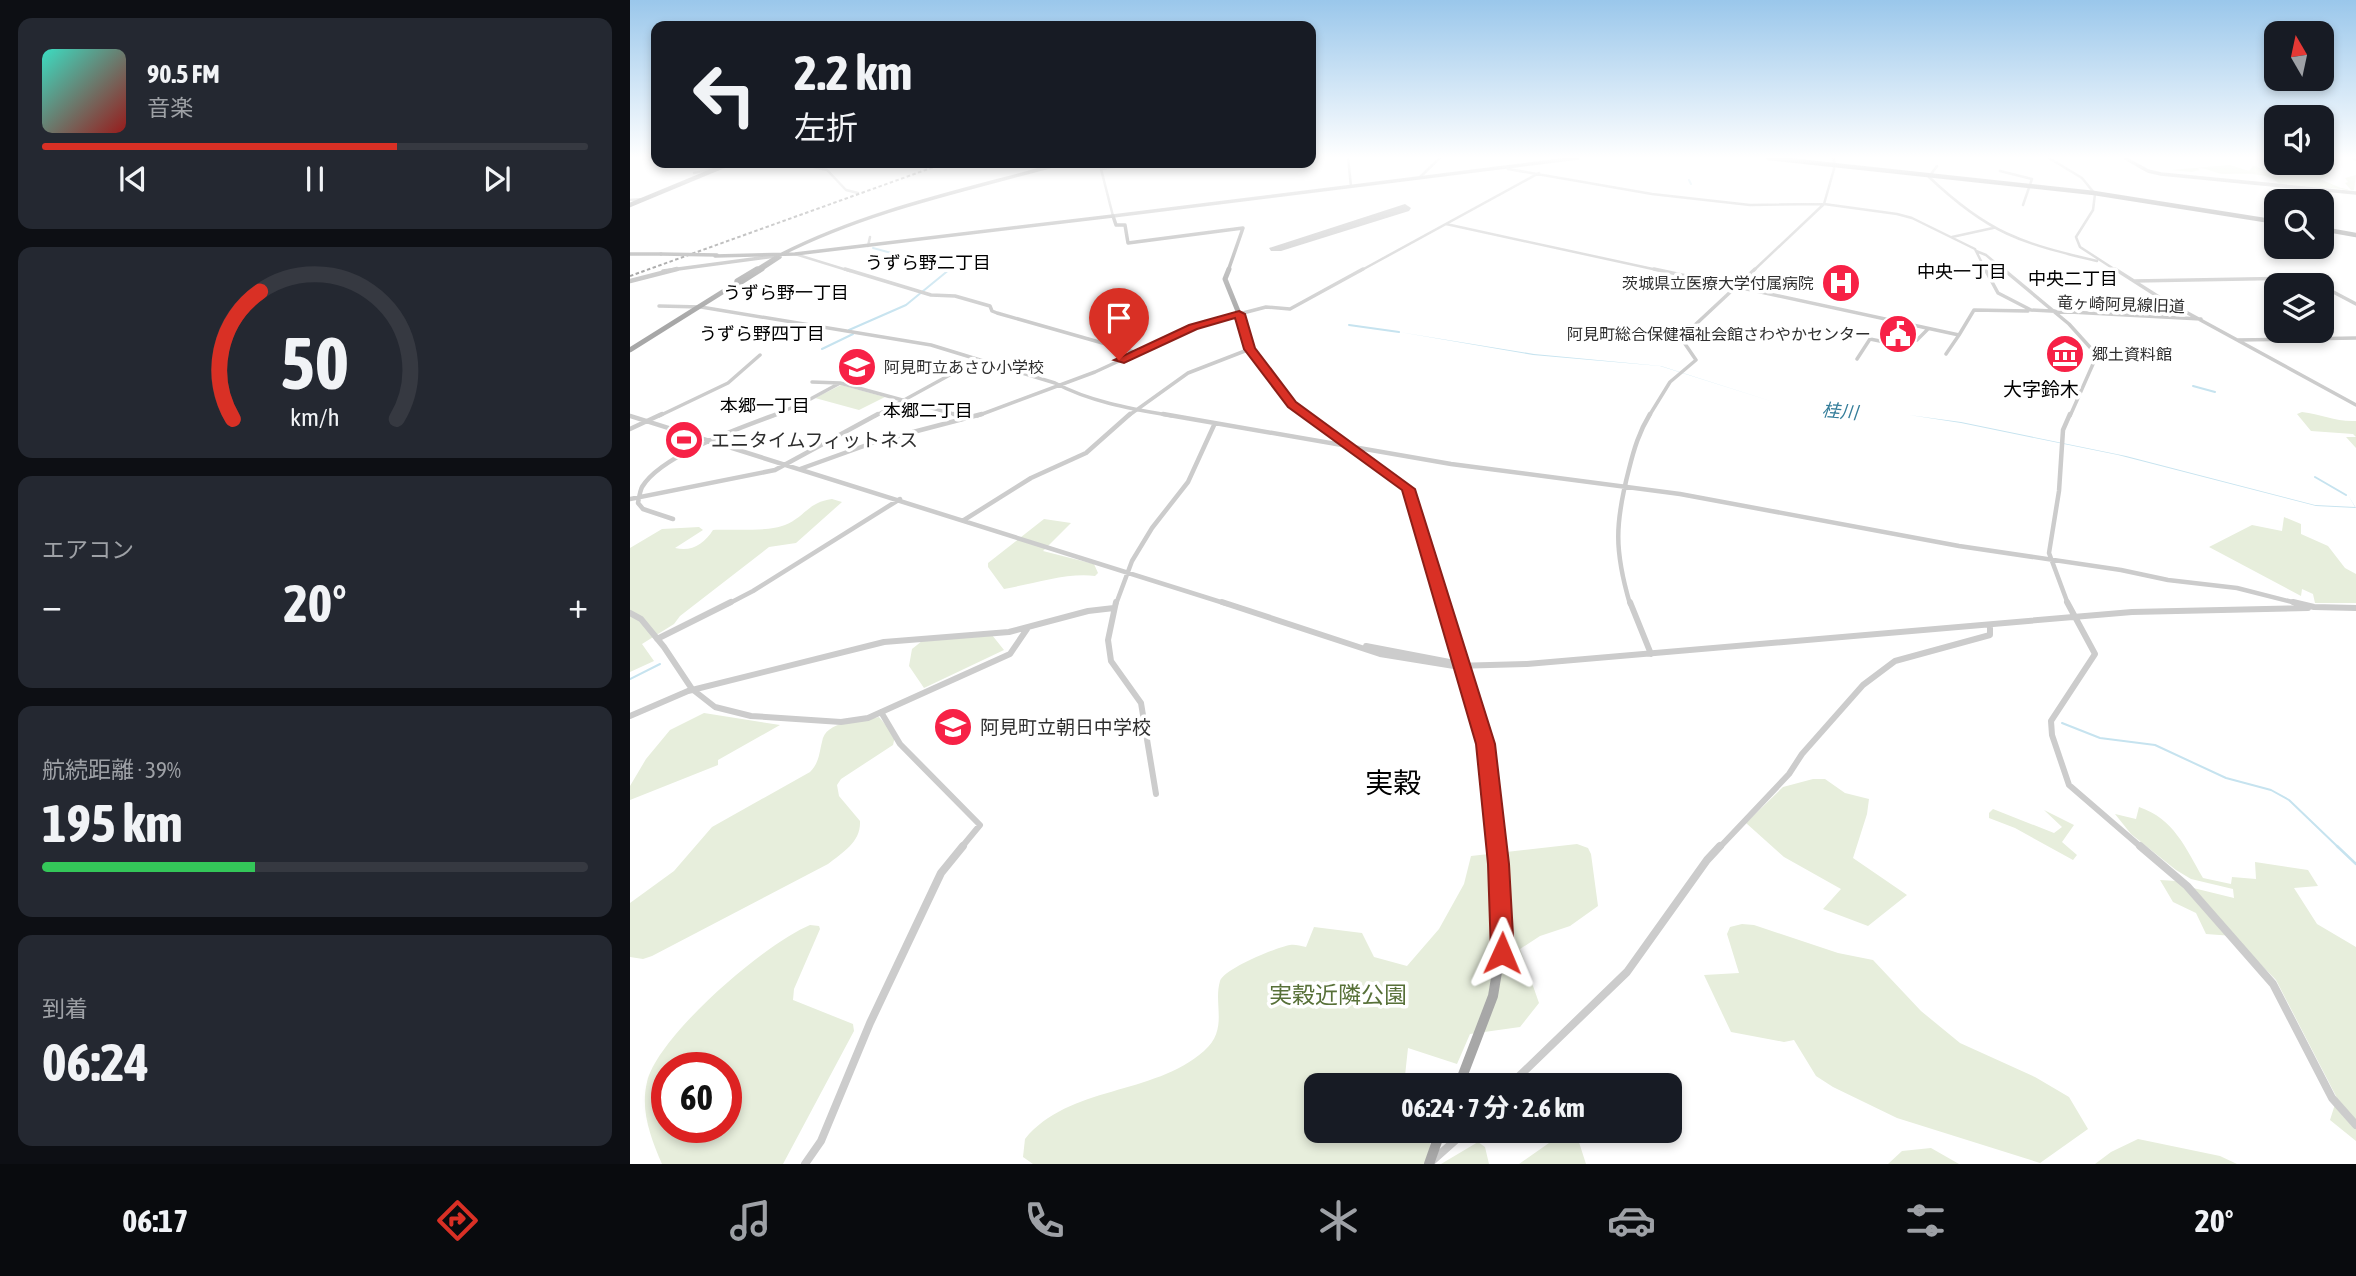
<!DOCTYPE html>
<html lang="ja">
<head>
<meta charset="utf-8">
<style>
	:root { --surface:#171b24; --page:#242831; --text:#f1f3f6; --muted:#9ea1a6; --line:#363941; --accent:#d93025 }
	body { margin:0; font-family:"Asap Condensed","Noto Sans JP",sans-serif; background:var(--page); color:var(--text); height:100vh; display:flex; flex-direction:column; font-size:26px; white-space:nowrap }
	* { box-sizing:border-box; margin:0 }
	p { font-size:23px; color:var(--muted) }
	.icon { flex:none; width:38px; height:38px; fill:none; stroke:currentColor; stroke-width:2; stroke-linecap:round; stroke-linejoin:round }
	.map { position:relative; flex:1; overflow:hidden }
	.side { display:flex; flex-direction:column; gap:18px; padding:18px; background:#0d0f14; width:630px }
	.side>* { flex:none }
	.guide { position:absolute; left:21px; top:21px; width:665px; height:147px; border-radius:14px; box-shadow:0 4px 10px #0003; background:#171b24; color:var(--text); overflow:hidden }
	.needle { width:46px; rotate:351deg }
	.fabs { position:absolute; left:1634px; top:21px; display:grid; gap:14px }
	.fabs a { display:grid; place-items:center; width:70px; height:70px; border-radius:14px; background:var(--surface); box-shadow:0 4px 10px #0003; font-size:35px }
	.speed { position:absolute; left:21px; top:1052px; display:flex; gap:14px; font-size:35px; font-weight:700; text-align:center }
	.speed>* { display:grid; place-content:center; width:91px; height:91px; border-radius:50%; background:var(--surface); box-shadow:0 4px 10px #0003; line-height:1 }
	.speed .limit { border:10px solid #d22; background:#fff; color:#111 }
	.pin { position:absolute; display:grid; place-items:center; width:60px; height:60px; color:#fff; margin:-72px -30px; border-radius:50% 50% 50% 0; rotate:-45deg; box-shadow:0 0 7px #0007 }
	.pin .icon { rotate:45deg }
	.me { position:absolute; width:77px; margin:-38px; rotate:1deg; stroke-linejoin:round; filter:drop-shadow(0 0 5px #0008) }
	.turn { display:flex; align-items:center; gap:24px; height:147px; padding:0 28px; font-size:32px }
	.turn .icon { width:91px; height:91px; stroke-width:2.5 }
	.turn b { display:block; font-size:49px; line-height:60px }
	.big { font-size:52px; font-weight:700; line-height:1.1 }
	.side .tile { flex:1; display:flex; flex-direction:column; justify-content:center; gap:10px; min-width:0; padding:0 24px; border-radius:14px; background:var(--page) }
	.side .dial { align-items:center; gap:0 }
	.dial svg { height:182px; overflow:visible; fill:none; stroke:var(--line); stroke-width:7; stroke-linecap:round; text-anchor:middle }
	.dial text { fill:var(--text); stroke:none }
	.song { display:flex; align-items:center; gap:21px }
	.cover { width:84px; height:84px; border-radius:10px; background:linear-gradient(135deg,hsl(170 70% 55%),hsl(0 70% 35%)) }
	.played { height:7px; border-radius:4px; background:linear-gradient(90deg,var(--accent) 65%,var(--line) 65%) }
	.keys { display:flex; justify-content:space-around; direction:ltr }
	.heat { display:flex; justify-content:space-between; align-items:center; font-size:38px; direction:ltr }
	.charge { height:10px; border-radius:5px; background:linear-gradient(90deg,#34c759 39%,var(--line) 0) }
	.trip { position:absolute; left:674px; top:1073px; width:378px; height:70px; border-radius:14px; background:var(--surface); box-shadow:0 4px 10px #0003; font-weight:700; line-height:70px; text-align:center }
	.dock { display:flex; height:112px; justify-content:space-around; align-items:center; background:#090b0e; color:var(--muted) }
	.dock .icon { width:49px; height:49px }
	.dock .current { color:var(--accent) }
	.dock b { font-size:32px; color:var(--text) }
	main { display:flex; flex:1; min-height:0 }
	.map>svg:first-child { display:block }
	.green { fill:#e7eedc; fill-rule:evenodd }
	.water { fill:#c6e3ef }
	.lines { fill:none; stroke-linecap:round; stroke-linejoin:round }
	.stream-far1 { stroke:#c6e3ef; stroke-width:2 }
	.stream { stroke:#c6e3ef; stroke-width:2.5 }
	.runway { fill:#c2c2c2; fill-rule:evenodd }
	.tertiary-far4 { stroke:#ccc; stroke-width:2.5 }
	.tertiary-far3 { stroke:#ccc; stroke-width:3.5 }
	.tertiary-far2 { stroke:#ccc; stroke-width:4.5 }
	.tertiary-far1 { stroke:#ccc; stroke-width:6 }
	.tertiary { stroke:#ccc; stroke-width:8 }
	.secondary-far1 { stroke:#b9b9b9; stroke-width:3.5 }
	.secondary { stroke:#b9b9b9; stroke-width:4.5 }
	.primary-far4 { stroke:#a7a7a7; stroke-width:3.5 }
	.primary-far3 { stroke:#a7a7a7; stroke-width:5 }
	.primary-far2 { stroke:#a7a7a7; stroke-width:6 }
	.primary-far1 { stroke:#a7a7a7; stroke-width:8 }
	.primary { stroke:#a7a7a7; stroke-width:10 }
	.trunk { stroke:#9e9e9e; stroke-width:4.5 }
	.rail { stroke:#848484; stroke-width:2; stroke-dasharray:3.5 2.5; stroke-linecap:butt }
	.primary-bridge-far1 { stroke:#a7a7a7; stroke-width:3.5 }
	.primary-bridge { stroke:#a7a7a7; stroke-width:5 }
	.route { fill:#d93025; stroke:#8d1f18; stroke-width:2 }
	.labels { text-anchor:middle; dominant-baseline:central; stroke-width:7; stroke-linejoin:round; paint-order:stroke }
	.far-poi-label { font-size:16px; fill:#2f2f2f; stroke:#fff; text-anchor:end }
	.far-street-label { font-size:16px; fill:#2f2f2f; stroke:#fff }
	.far-neighbourhood-label { font-size:18px; fill:#000; stroke:#fff }
	.far-water-label { font-size:18px; font-style:italic; fill:#347d9a; stroke:#fff }
	.far-quarter-label { font-size:19px; fill:#000; stroke:#fff }
	.poi-label { font-size:19px; fill:#2f2f2f; stroke:#fff; text-anchor:start }
	.near-park-label { font-size:23px; fill:#577038; stroke:#fff }
	.near-quarter-label { font-size:28px; fill:#000; stroke:#fff }
</style>
</head>
<body>
<main>
<section class="side">
<div class="tile">
<div class="song"><i class="cover"></i><div><b>90.5 FM</b><p>音楽</p></div></div>
<div class="played"></div>
<div class="keys"><svg class="icon" aria-label="previous" viewBox="0 0 24 24"><path d="M18 5L8 12l10 7zM5 5v14"/></svg><svg class="icon" aria-label="pause" viewBox="0 0 24 24"><path d="M8 5v14M16 5v14"/></svg><svg class="icon" aria-label="next" viewBox="0 0 24 24"><path d="M6 5l10 7-10 7zM19 5v14"/></svg></div>
</div>
<div class="tile dial"><svg viewBox="0 0 100 80">
<path d="M14 69A42 42 0 1 1 86 69"/>
<path d="M14 69A42 42 0 0 1 26 13" stroke="#d93025"/>
<text x="50" y="56" font-size="32" font-weight="700">50</text>
<text x="50" y="72" font-size="11">km/h</text>
</svg></div>
<div class="tile"><p>エアコン</p>
<div class="heat"><a>−</a><b class="big">20°</b><a>+</a></div>
</div>
<div class="tile"><p>航続距離 · 39%</p><b class="big">195 km</b><div class="charge"></div></div>
<div class="tile"><p>到着</p><b class="big">06:24</b></div>
</section>
<div class="map">
<svg width="1726" height="1164" viewBox="0 0 1726 1164">
	<rect width="100%" height="100%" fill="#fff"/>
	<path class="green" d="M1692,159H1698L1702,163L1700,165L1705,169L1694,170L1700,175L1690,179L1711,188L1721,190L1715,183L1718,182L1715,178L1726,175L1724,190L1649,184C1639,171 1609,174 1594,174C1585,174 1579,168 1568,168L1569,170L1562,172L1541,170L1600,165L1619,171L1623,166C1633,167 1637,176 1648,177L1653,173L1643,164L1656,168L1663,166L1656,163H1692Z
		M211,385L255,397L229,410L185,398Z
		M1672,412C1691,414 1706,422 1726,421V448L1716,437H1726L1723,434L1681,431L1667,414Z
		M202,499L212,502L166,543L139,547L50,616L44,624L12,644L24,661L0,672V548L32,529L69,527L73,530L45,548C62,552 74,544 83,530C102,529 139,532 155,525C175,517 178,502 202,499Z
		M1654,517L1671,524V534L1698,546L1715,568L1726,574V603H1685L1683,594L1672,589L1671,596L1579,547L1622,525L1652,531Z
		M414,519L441,523L413,551L464,564L468,573L465,576C439,572 402,584 374,589L358,567V563Z
		M362,635L374,650L294,688L279,666L282,649L292,641Z
		M74,713L150,725L88,760V765L0,800V786L16,759L40,730Z
		M249,717L265,736L263,745L211,779L207,785L209,796L230,821C231,842 213,852 198,864L22,956L13,959L0,957V903L44,871L82,827L180,772C189,763 189,754 192,742C195,720 231,721 249,717Z
		M1183,779H1195L1215,793L1239,799L1237,814L1223,858L1277,895L1238,926L1193,909L1211,889L1154,857L1116,823L1153,787Z
		M1509,807C1544,819 1555,847 1573,878L1601,884L1602,877L1626,879L1625,862L1678,870L1688,886L1664,888L1687,924L1726,947V1141L1700,1120L1707,1098L1646,980L1603,936L1576,934L1566,913L1543,902L1530,880L1547,881L1551,885L1604,898L1603,889L1561,879L1546,870L1501,834L1485,814L1506,819Z
		M1363,809L1424,833L1432,827L1414,810L1444,825L1432,842L1447,855L1443,860L1385,828L1359,818V813Z
		M947,844L958,848L961,854L968,906L940,926L910,936L890,949L909,1003L890,1027L840,1034L827,1064L778,1048L774,1085H686V1130L801,1131L799,1136L803,1164H403L393,1157L395,1139C439,1085 523,1096 574,1051C599,1029 583,1005 590,981C594,969 647,947 660,945C665,944 670,946 676,947L684,927L732,933L744,957L777,966L809,929L834,884L841,856Z
		M1112,924L1124,925L1208,953L1243,960L1291,1011L1330,1043L1405,1077L1439,1097L1458,1129L1410,1163L1267,1118L1203,1087L1186,1076L1164,1040L1154,1042L1101,1032L1074,975L1109,973L1097,934L1100,927Z
		M180,925L189,926L190,929L164,989L163,1000L223,1024L224,1031L153,1164H32C21,1138 10,1111 17,1082C28,1035 136,943 180,925ZM37,1068H96V1127H37Z
		M946,1133L956,1164H889L919,1143Z
		M1508,1139L1590,1156L1607,1164H1465L1481,1152Z
		M848,1142L855,1147L859,1164H811Z
		M1301,1148L1329,1164H1258L1272,1151Z"/>
	<path class="water" d="M769,332L904,354L1031,366L1156,406L1279,415L1331,422L1496,456L1685,505L1725,507L1718,495L1726,508L1686,506L1488,455L1331,423L1279,415L1156,406L1030,366L903,355Z"/>
	<g class="lines">
		<path class="stream-far1" d="M19,160L26,159
			M1059,180L1061,184
			M719,325L769,332
			M219,330L276,305L320,269L243,248
			M192,349L223,334
			M1563,386L1585,392
			M1685,477L1716,495
			M0,679L30,664
			M1432,723L1470,738L1525,745L1596,778L1641,790L1659,800L1709,848"/>
		<path class="stream" d="M1707,846L1726,864"/>
		<path class="runway" d="M775,204L781,208L779,211L651,251H641L639,248Z"/>
		<path class="tertiary-far4" d="M718,158L721,186
			M1419,158L1452,178L1465,194L1463,210L1446,237L1450,247L1487,271
			M1722,158L1726,160
			M166,163L197,170L216,190L228,193
			M1307,166L1299,177C1358,233 1390,243 1467,261
			M94,167L111,163
			M878,169L1022,194L1120,205L1194,204L1267,214L1282,218L1345,249L1356,271
			M1370,171L1402,179L1393,205
			M64,173L85,169
			M789,178L810,158
			M0,200L14,199
			M1194,204L1204,169V158
			M483,216L471,169L511,163
			M816,224L1032,271
			M1322,237L1363,228
			M238,246L240,237
			M1346,251L1356,255L1375,271
			M165,254L220,271
			M730,271L909,173
			M1123,271L1194,204"/>
		<path class="tertiary-far3" d="M215,269L301,295L325,296L360,306L362,311L367,313L504,352
			M1024,269L1329,335L1344,310L1398,311
			M1355,269L1368,293L1401,310L1571,319
			M1373,269L1439,324L1467,355L1440,416
			M1485,269L1532,299L1726,405
			M1504,281L1678,278L1691,285
			M1692,286L1726,304
			M29,306L71,307L301,345L425,383C460,402 503,409 543,416
			M1607,340L1726,338
			M1316,354L1329,335
			M1227,359L1240,339L1274,346L1279,338L1287,340L1298,329
			M182,382L210,383L331,416
			M29,416L98,383L130,355
			M142,416L173,403L210,383
			M245,416L347,360
			M347,416L465,372L567,325L636,307L660,309L733,269
			M498,416L558,373L620,349
			M1019,416L1040,382L1066,360L1051,338L1125,269"/>
		<path class="tertiary-far2" d="M324,414L340,418
			M533,414L821,464L1050,494L1329,546L1491,570L1538,580L1607,588L1670,604
			M0,416L597,604
			M0,429L32,414
			M170,469L245,442L352,414
			M0,499L145,470L248,414
			M43,519L13,509L8,503C9,498 10,491 12,487C31,455 112,427 147,414
			M334,520L401,478L456,453L500,414
			M98,604L123,591L270,499
			M486,604L502,561L522,528L558,482L585,423
			M1000,604C984,550 985,523 999,469C1004,449 1009,432 1020,414
			M1438,604L1419,553L1429,491L1433,430L1440,414"/>
		<path class="tertiary-far1" d="M486,602L478,640L481,661L511,703L526,794
			M592,602L750,654L824,666L897,664L1502,612L1678,608
			M1000,602L1021,654
			M1437,602L1465,654L1421,721L1422,735L1439,785L1512,848
			M1663,602L1684,607L1726,608
			M0,613L11,619L34,647L62,689L85,707L121,716L211,722L238,718L380,654L397,629
			M27,639L101,602
			M736,646L830,664
			M251,712L270,744L350,825L331,848
			M0,716L58,691L254,642L379,632L458,611L484,608
			M1089,848L1159,774L1172,754L1233,685L1265,661L1360,635V625"/>
		<path class="tertiary" d="M1510,846L1557,886L1643,984L1702,1098L1726,1125
			M880,1085L997,972L1077,860L1090,846
			M801,1162L837,1130
			M175,1164L191,1141L240,1023L311,873L333,846"/>
		<path class="secondary-far1" d="M1495,158L1518,171L1531,174L1726,193
			M483,216L948,158
			M33,271L146,256"/>
		<path class="secondary" d="M0,281L47,269"/>
		<path class="primary-far4" d="M0,254H31
			M152,254C241,209 337,190 433,163
			M85,256L165,254L483,216L486,225H495L498,243L613,228L598,271
			M129,271L150,257"/>
		<path class="primary-far3" d="M599,269L595,279L616,331L620,349L662,405L677,416
			M110,283L132,269
			M0,350L110,281"/>
		<path class="primary-far2" d="M674,414L778,489L814,604"/>
		<path class="primary-far1" d="M813,602L851,724L866,848"/>
		<path class="primary" d="M829,1085L863,996L873,936L866,846
			M799,1164L811,1130"/>
		<path class="trunk" d="M1139,158L1464,193L1647,222
			M0,205L101,163
			M1692,229L1726,235"/>
		<path class="rail" d="M0,276L315,163"/>
		<path class="primary-bridge-far1" d="M31,254L87,255
			M124,271L148,256"/>
		<path class="primary-bridge" d="M107,281L127,269"/>
	</g>
	<linearGradient id="sky" x2="0" y2="1"><stop stop-color="#9ac7eb"/><stop offset="0.49" stop-color="#fff"/><stop offset="1" stop-color="#fff" stop-opacity="0"/></linearGradient>
	<rect width="1726" height="321" fill="url(#sky)"/>
	<path class="route" d="M609,311L615,314L625,348L666,402L785,489L865,744L879,864L884,953L881,961L872,964L864,961L861,953L858,864L846,744L772,490L658,407L614,349L605,318L567,329L494,363L484,360L559,325Z"/>
	<defs>
		<symbol id="hospital-disc" viewBox="-11 -11 22 22"><circle r="9.5" fill="#f72146" stroke="#fff"/><path d="M-5-5h3v3.5h4V-5h3V5h-3V1.5h-4V5h-3Z" fill="#fff"/></symbol>
		<symbol id="civic-disc" viewBox="-11 -11 22 22"><circle r="9.5" fill="#f72146" stroke="#fff"/><path d="M-.6-6.5H3V-4.5H.6V-3L4-1V1h2V6H-6V1h2V-1L-.6-3ZM-1.2 2.5V6h2.4V2.5Z" fill="#fff"/></symbol>
		<symbol id="museum-disc" viewBox="-11 -11 22 22"><circle r="9.5" fill="#f72146" stroke="#fff"/><path d="M0-6L6-3V-2H-6V-3ZM-5-1h2V3h-2ZM-1-1h2V3h-2ZM3-1h2V3H3ZM-6 4H6V6H-6Z" fill="#fff"/></symbol>
		<symbol id="school-disc" viewBox="-11 -11 22 22"><circle r="9.5" fill="#f72146" stroke="#fff"/><path d="M0-5L7-2L0 1L-7-2ZM-4 1L0 2.5L4 1V4Q0 6-4 4Z" fill="#fff"/></symbol>
		<symbol id="stadium-disc" viewBox="-11 -11 22 22"><circle r="9.5" fill="#f72146" stroke="#fff"/><path d="M0-5a6.5 5 0 1 0 0 10a6.5 5 0 1 0 0-10ZM-3.5-1.8h7v3.6h-7Z" fill="#fff"/></symbol>
	</defs>
	<g fill-rule="evenodd">
		<use href="#hospital-disc" x="1189" y="261" width="44" height="44"/>
		<use href="#civic-disc" x="1246" y="312" width="44" height="44"/>
		<use href="#museum-disc" x="1413" y="332" width="44" height="44"/>
		<use href="#school-disc" x="205" y="345" width="44" height="44"/>
		<use href="#stadium-disc" x="32" y="418" width="44" height="44"/>
		<use href="#school-disc" x="301" y="705" width="44" height="44"/>
	</g>
	<g class="labels">
		<g class="far-poi-label">
			<text x="1184" y="283">茨城県立医療大学付属病院</text>
			<text x="1241" y="334">阿見町総合保健福祉会館さわやかセンター</text>
			<text x="1462" y="354" text-anchor="start">郷土資料館</text>
			<text x="254" y="367" text-anchor="start">阿見町立あさひ小学校</text>
		</g>
		<g class="far-street-label">
			<text transform="translate(1491 304) rotate(2)">竜ヶ崎阿見線旧道</text>
		</g>
		<g class="far-neighbourhood-label">
			<text x="298" y="262">うずら野二丁目</text>
			<text x="1332" y="271">中央一丁目</text>
			<text x="1443" y="278">中央二丁目</text>
			<text x="156" y="292">うずら野一丁目</text>
			<text x="132" y="333">うずら野四丁目</text>
			<text x="135" y="405">本郷一丁目</text>
			<text x="298" y="410">本郷二丁目</text>
		</g>
		<g class="far-water-label">
			<text transform="translate(1210 411) rotate(5)">桂川</text>
		</g>
		<g class="far-quarter-label">
			<text x="1411" y="389">大字鈴木</text>
		</g>
		<g class="poi-label">
			<text x="81" y="440">エニタイムフィットネス</text>
			<text x="350" y="727">阿見町立朝日中学校</text>
		</g>
		<g class="near-park-label">
			<text x="708" y="995">実穀近隣公園</text>
		</g>
		<g class="near-quarter-label">
			<text x="763" y="783">実穀</text>
		</g>
	</g>
</svg>
<div class="fabs">
<a><svg class="needle" viewBox="-14 -14 28 28"><path d="M0-13l5 13h-10z" fill="#e53935"/><path d="M0 13l5-13h-10z" fill="#9ea1a6"/></svg></a>
<a><svg class="icon" aria-label="sound" viewBox="0 0 24 24"><path d="M4 9h4l5-4v14l-5-4H4zM17 9q2 3 0 6"/></svg></a>
<a><svg class="icon" aria-label="search" viewBox="0 0 24 24"><circle cx="10" cy="10" r="6"/><path d="M15 15l6 6"/></svg></a>
<a><svg class="icon" aria-label="layers" viewBox="0 0 24 24"><path d="M12 4l9 5-9 5-9-5zM3 14l9 5 9-5"/></svg></a>
</div>
<div class="speed"><div class="limit">60</div></div>
<div class="pin" style="left:489px;top:360px;background:#d93025"><svg class="icon" aria-label="arrive" viewBox="0 0 24 24"><path d="M6 21V4h12l-3 4 3 4H6"/></svg></div>
<svg class="me" style="left:872px;top:953px" viewBox="-20 -20 40 40"><path d="M0-17L14 15 0 8-14 15z" fill="#d93025" stroke="#fff" stroke-width="4"/></svg>
<div class="trip">06:24 · 7 分 · 2.6 km</div>
<div class="guide">
<div class="turn"><svg class="icon" aria-label="left" viewBox="0 0 24 24"><path d="M17 20v-9H6M10 6l-5 5 5 5"/></svg><div><b>2.2 km</b>左折</div></div>
</div>
</div>
</main>
<nav class="dock">
<b>06:17</b>
<svg class="icon current" aria-label="directions" viewBox="0 0 24 24"><path d="M12 3l9 9-9 9-9-9zM9 14v-3h6M13 9l2 2-2 2"/></svg>
<svg class="icon" aria-label="music" viewBox="0 0 24 24"><path d="M9 18V5l10-2v13"/><circle cx="6" cy="18" r="3"/><circle cx="16" cy="16" r="3"/></svg>
<svg class="icon" aria-label="phone" viewBox="0 0 24 24"><path d="M5 4h4l2 5-3 2q2 4 5 5l2-3 5 2v4C11 20 4 13 5 4z"/></svg>
<svg class="icon" aria-label="climate" viewBox="0 0 24 24"><path d="M12 3v18M4 7l16 10M4 17L20 7"/></svg>
<svg class="icon" aria-label="car" viewBox="0 0 24 24"><path d="M5 17H2v-5l4-1 3-4h7l3 4 3 1v5h-3M9 17h6M6 11h13"/><circle cx="7" cy="17" r="2"/><circle cx="17" cy="17" r="2"/></svg>
<svg class="icon" aria-label="filters" viewBox="0 0 24 24"><path d="M4 7h16M4 17h16"/><circle cx="9" cy="7" r="2"/><circle cx="15" cy="17" r="2"/></svg>
<b>20°</b>
</nav>
</body>
</html>
